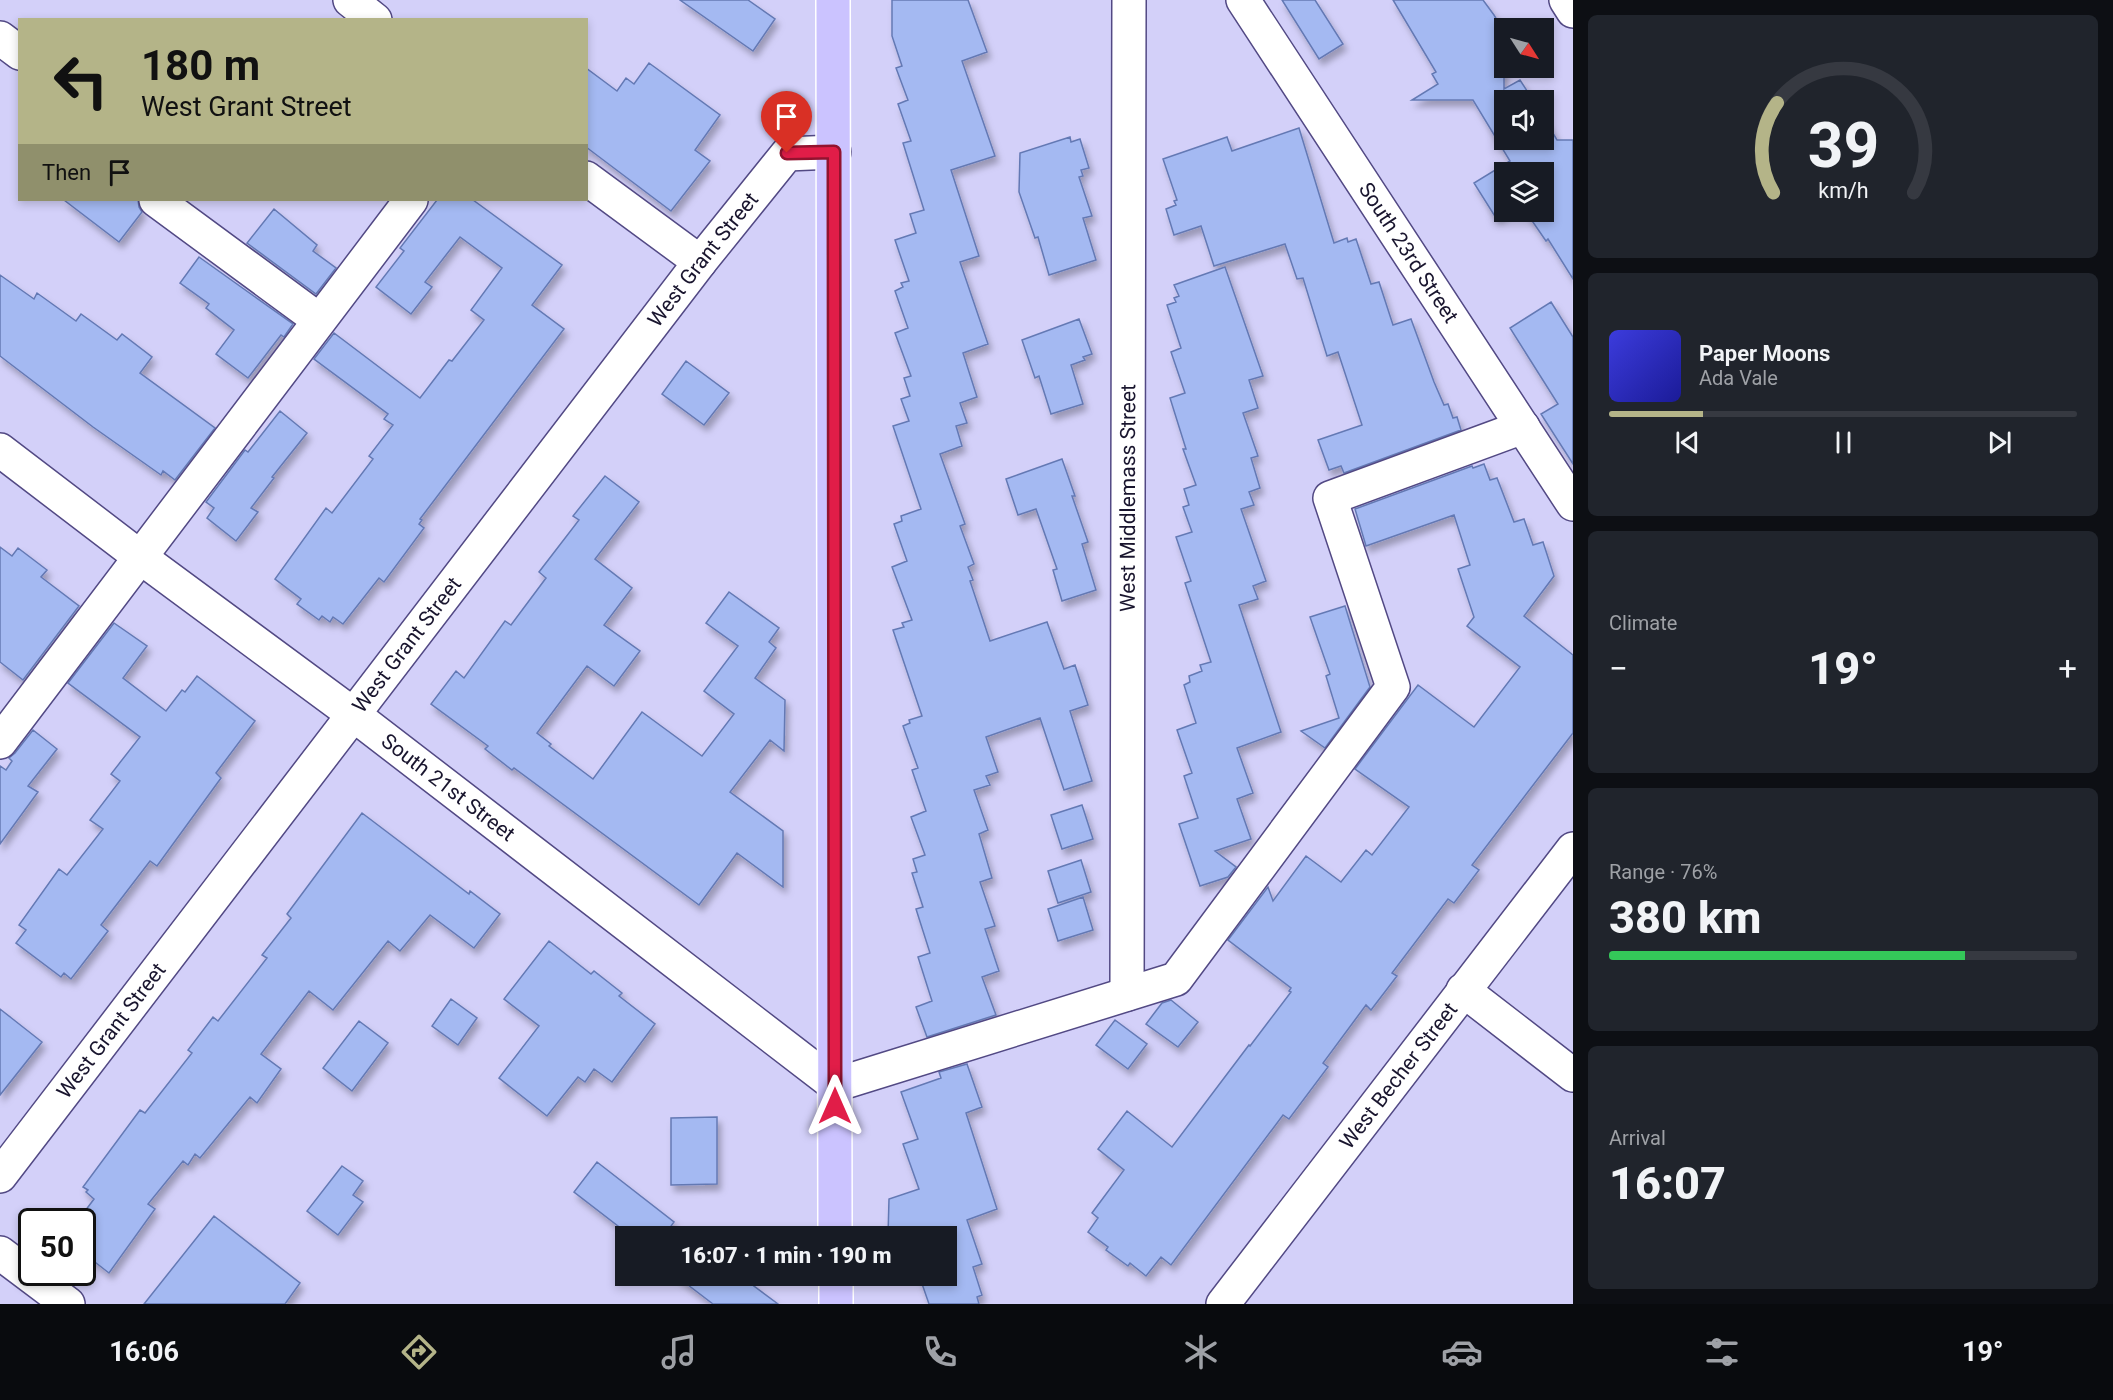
<!DOCTYPE html>
<html lang="en">
<head>
<meta charset="utf-8">
<style>
	:root { --surface:#171b24; --page:#20242c; --text:#f1f3f6; --muted:#9ea1a6; --line:#363941; --accent:#b4b488 }
	body { margin:0; font-family:Roboto,sans-serif; background:var(--page); color:var(--text); height:100vh; display:flex; flex-direction:column; font-size:22px; white-space:nowrap }
	* { box-sizing:border-box; margin:0 }
	p { font-size:20px; color:var(--muted) }
	.icon { flex:none; width:33px; height:33px; fill:none; stroke:currentColor; stroke-width:2; stroke-linecap:round; stroke-linejoin:round }
	.map { position:relative; flex:1; overflow:hidden }
	.side { display:flex; flex-direction:column; gap:15px; padding:15px; background:#0d0f14; width:540px }
	.side>* { flex:none }
	.guide { position:absolute; left:18px; top:18px; width:570px; height:183px; border-radius:0px; box-shadow:0 3px 9px #0003; background:#b4b488; color:#111; overflow:hidden }
	.needle { width:39px; rotate:126deg }
	.tools { position:absolute; left:1494px; top:18px; display:grid; gap:12px }
	.tools a { display:grid; place-items:center; width:60px; height:60px; border-radius:0px; background:var(--surface); box-shadow:0 3px 9px #0003; font-size:30px }
	.speed { position:absolute; left:18px; top:1208px; display:flex; gap:12px; font-size:30px; font-weight:700; text-align:center }
	.speed>* { display:grid; place-content:center; width:78px; height:78px; border-radius:50%; background:var(--surface); box-shadow:0 3px 9px #0003; line-height:1 }
	.speed .limit { border:3px solid #111; border-radius:9px; background:#fff; color:#111 }
	.pin { position:absolute; display:grid; place-items:center; width:51px; height:51px; color:#fff; margin:-62px -26px; border-radius:50% 50% 50% 0; rotate:-45deg; box-shadow:0 0 6px #0007 }
	.pin .icon { rotate:45deg }
	.me { position:absolute; width:66px; margin:-33px; rotate:0deg; stroke-linejoin:round; filter:drop-shadow(0 0 4px #0008) }
	.turn { display:flex; align-items:center; gap:21px; height:126px; padding:0 24px; font-size:27px }
	.turn .icon { width:78px; height:78px; stroke-width:2.5 }
	.turn b { display:block; font-size:42px; line-height:51px }
	.then { display:flex; align-items:center; height:57px; padding:0 24px; background:#0003; gap:12px; font-size:22px }
	.big { font-size:45px; font-weight:800; line-height:1.1 }
	.side .tile { flex:1; display:flex; flex-direction:column; justify-content:center; gap:9px; min-width:0; padding:0 21px; border-radius:9px; background:var(--page) }
	.side .dial { align-items:center; gap:0 }
	.dial svg { height:156px; overflow:visible; fill:none; stroke:var(--line); stroke-width:7; stroke-linecap:round; text-anchor:middle }
	.dial text { fill:var(--text); stroke:none }
	.song { display:flex; align-items:center; gap:18px }
	.cover { width:72px; height:72px; border-radius:9px; background:linear-gradient(135deg,hsl(240 70% 55%),hsl(240 70% 35%)) }
	.played { height:6px; border-radius:3px; background:linear-gradient(90deg,var(--accent) 20%,var(--line) 20%) }
	.keys { display:flex; justify-content:space-around; direction:ltr }
	.heat { display:flex; justify-content:space-between; align-items:center; font-size:33px; direction:ltr }
	.charge { height:9px; border-radius:4px; background:linear-gradient(90deg,#34c759 76%,var(--line) 0) }
	.trip { position:absolute; left:615px; top:1226px; width:342px; height:60px; border-radius:0px; background:var(--surface); box-shadow:0 3px 9px #0003; font-weight:800; line-height:60px; text-align:center }
	.dock { display:flex; height:96px; justify-content:space-around; align-items:center; background:#090b0e; color:var(--muted) }
	.dock .icon { width:42px; height:42px }
	.dock .on { color:var(--accent) }
	.dock b { font-size:27px; color:var(--text) }
	main { display:flex; flex:1; min-height:0 }
	.map>svg:first-child { display:block }
	.building { fill:#a4b9f2; stroke:#6479b4; stroke-width:1.5; filter:url(#shadow) }
	.lines { fill:none; stroke-linecap:round; stroke-linejoin:round }
	.minor-casing { stroke:#524984; stroke-width:36 }
	.major-casing { stroke:#fff; stroke-width:36 }
	.minor { stroke:#fff; stroke-width:33 }
	.major { stroke:#cbc3ff; stroke-width:33 }
	.route-casing { stroke:#92132f; stroke-width:15 }
	.route { stroke:#e11d48; stroke-width:10 }
	.labels { text-anchor:middle; dominant-baseline:central; stroke-width:4.5; stroke-linejoin:round; paint-order:stroke }
	.street-label { font-size:21px; fill:#19152e; stroke:#e0defa }
</style>
</head>
<body>
<main>
<div class="map">
<svg width="1573" height="1304" viewBox="0 0 1573 1304">
	<defs>
		<filter id="shadow"><feDropShadow dx="3.5" dy="6" stdDeviation="3" flood-color="#0004"/></filter>
	</defs>
	<rect width="100%" height="100%" fill="#d3d0f9"/>
	<path class="building" d="M680,0H748L775,19L753,51Z
		M892,0H968L987,52L962,61L995,156L951,170L979,256L960,262L988,344L963,353L977,397L960,403L967,423L956,426L962,446L940,454L965,524L960,526L974,564L968,567L973,580L970,581L990,641L1047,622L1064,669L1075,665L1088,705L1070,711L1092,781L1064,790L1040,718L986,737L998,772L986,776L990,785L974,790L988,830L979,834L992,878L980,882L995,926L985,929L999,971L982,977L996,1015L927,1037L916,1007L932,1001L918,957L930,953L916,909L923,907L912,873L917,872L913,859L925,855L911,817L926,811L912,770L918,768L903,726L910,723L909,720L922,716L893,630L904,627L902,623L912,620L892,567L907,561L894,524L902,521L901,516L921,509L893,426L909,421L901,399L910,396L904,378L911,376L895,333L908,328L895,291L903,287L901,283L909,281L895,240L916,233L910,214L924,210L903,143L911,141L898,104L908,100L896,68L902,66L892,36Z
		M1282,0H1315L1343,44L1319,59Z
		M1393,0H1483L1494,15L1504,32V89L1520,80L1533,100H1504V140H1544V118L1557,140H1573V279L1548,239L1546,241L1526,212H1544V172H1504L1506,212L1496,218L1474,183L1510,161L1473,100H1412L1438,84L1432,74L1436,72Z
		M649,63L720,115L695,150L710,161L671,211L586,147V68L617,91L626,78L634,84Z
		M1299,128L1334,243L1347,238L1348,242L1356,239L1371,284L1379,282L1393,325L1411,319L1434,382L1444,405L1448,404L1453,418L1457,417L1461,430L1344,473L1341,466L1329,470L1318,440L1362,425L1338,352L1327,356L1303,278L1297,279L1285,244L1214,266L1201,226L1174,235L1166,209L1176,205L1174,201L1177,200L1163,159L1227,137L1232,151Z
		M1070,137L1071,142L1080,139L1089,168L1081,170L1083,176L1079,177L1092,216L1083,218L1096,260L1049,275L1038,237L1035,238L1019,192L1020,153Z
		M64,200H138L139,207L142,212L119,242Z
		M437,200H473L562,265L532,305L564,329L420,519L422,520L419,524L424,528L384,582L379,578L343,624L333,617L330,622L322,616L319,620L297,604L301,599L275,579L326,508L332,513L373,459L369,456L393,425L384,419L388,414L314,359L334,333L420,398L449,360L452,361L484,320L471,310L502,268L460,237L425,282L432,287L411,314L376,287L404,251L400,248Z
		M274,209L317,245L313,251L336,268L316,294L247,243Z
		M199,257L293,324L284,337L281,335L248,378L216,354L234,330L206,308L209,304L180,283Z
		M1225,267L1263,376L1249,380L1258,408L1243,413L1258,456L1251,458L1260,488L1249,492L1254,505L1241,509L1266,581L1253,586L1258,599L1239,605L1281,732L1237,748L1253,793L1237,799L1251,839L1215,851L1236,867L1228,877L1200,886L1179,824L1198,818L1184,776L1192,773L1177,730L1196,723L1184,685L1190,682L1189,676L1202,671L1200,665L1211,662L1185,583L1191,581L1176,537L1192,532L1183,507L1189,505L1184,489L1196,485L1183,449H1186L1170,398L1185,393L1171,352L1181,348L1167,305L1176,302L1174,298L1179,296L1174,285Z
		M0,275L34,299L37,293L76,321L81,314L117,340L122,334L152,357L140,373L215,428L175,480L163,471L161,475L93,427L0,356Z
		M1551,302L1573,337V464L1541,414L1558,404L1510,328Z
		M1079,319L1092,354L1083,357L1085,360L1071,365L1083,404L1051,414L1039,376L1035,378L1022,340Z
		M686,361L729,393L704,425L662,394Z
		M280,411L307,433L272,477L274,478L251,508L258,512L236,541L207,518L214,508L206,502L245,450L248,452Z
		M1062,459L1075,496H1072L1088,542L1082,544L1096,590L1062,601L1053,570L1057,569L1036,509L1018,515L1006,479Z
		M1484,464L1490,480L1497,478L1514,522L1524,519L1533,545L1543,542L1554,576L1524,616L1573,655V733L1472,865L1479,870L1454,903L1448,899L1392,973L1397,976L1371,1010L1366,1005L1323,1063L1328,1067L1289,1119L1283,1115L1171,1265L1161,1257L1146,1276L1130,1263L1128,1266L1106,1250L1108,1247L1088,1232L1098,1218L1092,1213L1124,1170L1098,1149L1127,1111L1172,1147L1249,1045L1250,1046L1291,992L1289,991L1291,988L1228,940L1268,887L1273,901L1306,856L1341,882L1366,850L1372,855L1409,807L1355,769L1418,685L1474,727L1520,667L1467,626L1474,617L1458,569L1470,565L1454,515L1366,546L1355,509L1472,466L1473,468Z
		M605,476L639,502L595,559L632,588L604,625L640,651L614,686L587,666L537,733L551,744L549,746L593,779L642,712L702,756L734,714L704,691L738,646L706,623L729,592L779,628L769,642L776,648L755,678L785,700L784,751L770,740L730,792L783,831V887L737,853L699,905L514,768L512,770L485,749L488,746L431,704L456,671L464,678L505,621L511,625L546,578L539,572L579,520L573,516Z
		M0,547L12,556L18,548L47,570L41,577L79,606L23,680L0,662Z
		M1345,606L1370,687L1325,748L1301,731L1339,718L1326,676L1330,674L1310,617Z
		M114,623L147,646L123,678L166,711L182,690L185,692L197,676L255,721L216,773L221,778L157,866L150,861L101,925L108,931L71,979L64,973L61,977L16,943L26,930L19,925L59,869L67,875L103,829L90,820L120,781L111,774L140,737L68,683Z
		M33,730L57,749L28,786L38,792L0,844V766L6,770L12,761L9,758L15,753Z
		M1082,805L1093,839L1062,849L1051,815Z
		M362,813L469,894L470,891L500,914L474,948L430,915L400,951L388,941L333,1010L309,991L261,1054L281,1069L257,1103L250,1097L200,1158L195,1154L188,1165L183,1161L148,1204L155,1209L109,1273L82,1252V1215L94,1199L86,1192L88,1190L83,1187L140,1110L145,1113L192,1053L188,1050L213,1017L218,1021L267,958L262,955L291,918L287,914Z
		M1081,860L1091,892L1058,903L1048,871Z
		M1083,897L1093,930L1058,941L1048,909Z
		M549,941L591,974L594,971L622,993L619,996L655,1024L612,1082L594,1069L585,1082L578,1077L547,1116L499,1078L539,1026L504,999Z
		M451,999L477,1018L458,1045L432,1026Z
		M1171,1000L1198,1022L1178,1047L1146,1024L1162,1003Z
		M0,1009L42,1042L0,1095Z
		M1115,1020L1147,1044L1128,1069L1096,1045Z
		M359,1021L388,1043L352,1091L323,1068Z
		M967,1064L982,1107L966,1113L997,1209L967,1220L982,1264L973,1267L982,1295L977,1297L979,1304H929L919,1275H946V1236H888L889,1199L919,1189L903,1144L918,1139L901,1092L941,1078L939,1072Z
		M717,1117V1184L671,1185V1118Z
		M597,1162L674,1222L664,1236H631L574,1192Z
		M342,1166L363,1181L353,1195L363,1202L338,1235L307,1211Z
		M214,1216L300,1283L285,1304H144Z
		M675,1275H739L778,1304H713Z"/>
	<g class="lines">
		<defs>
			<g id="minor">
				<path d="M350,0L375,20"/>
				<path id="s1" d="M1243,0L1573,504"/>
				<path d="M1566,0L1573,11"/>
				<path d="M0,38L20,53"/>
				<path d="M586,178L700,262"/>
				<path d="M156,200L319,320"/>
				<path id="s2" d="M0,450L140,557L354,715L835,1085L1176,979L1393,687L1330,498L1523,427"/>
				<path d="M0,742L411,200"/>
				<path d="M1463,990L1573,1075"/>
				<path id="s3" d="M1127,994L1129,0"/>
				<path id="s4" d="M0,1176L700,262L787,154L834,152"/>
				<path d="M0,1253L68,1304"/>
				<path id="s5" d="M1223,1304L1573,849"/>
			</g>
			<path id="major" d="M833,0L835,1236
				M836,1275V1304"/>
		</defs>
		<use href="#minor" class="minor-casing"/>
		<use href="#major" class="major-casing"/>
		<use href="#minor" class="minor"/>
		<use href="#major" class="major"/>
	</g>
	<g class="lines">
		<defs>
			<path id="route" d="M787,153L834,152L835,1106"/>
		</defs>
		<use href="#route" class="route-casing"/>
		<use href="#route" class="route"/>
	</g>
	<g class="labels">
		<g class="street-label">
			<text stroke="none"><textPath href="#s1" startOffset="302">South 23rd Street</textPath></text>
			<text stroke="none"><textPath href="#s4" startOffset="1155">West Grant Street</textPath></text>
			<text stroke="none"><textPath href="#s3" startOffset="496">West Middlemass Street</textPath></text>
			<text stroke="none"><textPath href="#s4" startOffset="669">West Grant Street</textPath></text>
			<text stroke="none"><textPath href="#s2" startOffset="561">South 21st Street</textPath></text>
			<text stroke="none"><textPath href="#s4" startOffset="183">West Grant Street</textPath></text>
			<text stroke="none"><textPath href="#s5" startOffset="288">West Becher Street</textPath></text>
		</g>
	</g>
</svg>
<div class="tools">
<a><svg class="needle" viewBox="-14 -14 28 28"><path d="M0-13l5 13h-10z" fill="#e53935"/><path d="M0 13l5-13h-10z" fill="#9ea1a6"/></svg></a>
<a><svg class="icon" aria-label="sound" viewBox="0 0 24 24"><path d="M4 9h4l5-4v14l-5-4H4zM17 9q2 3 0 6"/></svg></a>
<a><svg class="icon" aria-label="layers" viewBox="0 0 24 24"><path d="M12 4l9 5-9 5-9-5zM3 14l9 5 9-5"/></svg></a>
</div>
<div class="speed"><div class="limit">50</div></div>
<div class="pin" style="left:787px;top:153px;background:#d93025"><svg class="icon" aria-label="arrive" viewBox="0 0 24 24"><path d="M6 21V4h12l-3 4 3 4H6"/></svg></div>
<svg class="me" style="left:835px;top:1106px" viewBox="-20 -20 40 40"><path d="M0-17L14 15 0 8-14 15z" fill="#e11d48" stroke="#fff" stroke-width="4"/></svg>
<div class="trip">16:07 · 1 min · 190 m</div>
<div class="guide">
<div class="turn"><svg class="icon" aria-label="left" viewBox="0 0 24 24"><path d="M17 20v-9H6M10 6l-5 5 5 5"/></svg><div><b>180 m</b>West Grant Street</div></div>
<div class="then">Then<svg class="icon" aria-label="arrive" viewBox="0 0 24 24"><path d="M6 21V4h12l-3 4 3 4H6"/></svg></div>
</div>
</div>
<section class="side">
<div class="tile dial"><svg viewBox="0 0 100 80">
<path d="M14 69A42 42 0 1 1 86 69"/>
<path d="M14 69A42 42 0 0 1 16 23" stroke="#b4b488"/>
<text x="50" y="56" font-size="32" font-weight="700">39</text>
<text x="50" y="72" font-size="11">km/h</text>
</svg></div>
<div class="tile">
<div class="song"><i class="cover"></i><div><b>Paper Moons</b><p>Ada Vale</p></div></div>
<div class="played"></div>
<div class="keys"><svg class="icon" aria-label="previous" viewBox="0 0 24 24"><path d="M18 5L8 12l10 7zM5 5v14"/></svg><svg class="icon" aria-label="pause" viewBox="0 0 24 24"><path d="M8 5v14M16 5v14"/></svg><svg class="icon" aria-label="next" viewBox="0 0 24 24"><path d="M6 5l10 7-10 7zM19 5v14"/></svg></div>
</div>
<div class="tile"><p>Climate</p>
<div class="heat"><a>−</a><b class="big">19°</b><a>+</a></div>
</div>
<div class="tile"><p>Range · 76%</p><b class="big">380 km</b><div class="charge"></div></div>
<div class="tile"><p>Arrival</p><b class="big">16:07</b></div>
</section>
</main>
<nav class="dock">
<b>16:06</b>
<svg class="icon on" aria-label="directions" viewBox="0 0 24 24"><path d="M12 3l9 9-9 9-9-9zM9 14v-3h6M13 9l2 2-2 2"/></svg>
<svg class="icon" aria-label="music" viewBox="0 0 24 24"><path d="M9 18V5l10-2v13"/><circle cx="6" cy="18" r="3"/><circle cx="16" cy="16" r="3"/></svg>
<svg class="icon" aria-label="phone" viewBox="0 0 24 24"><path d="M5 4h4l2 5-3 2q2 4 5 5l2-3 5 2v4C11 20 4 13 5 4z"/></svg>
<svg class="icon" aria-label="climate" viewBox="0 0 24 24"><path d="M12 3v18M4 7l16 10M4 17L20 7"/></svg>
<svg class="icon" aria-label="car" viewBox="0 0 24 24"><path d="M5 17H2v-5l4-1 3-4h7l3 4 3 1v5h-3M9 17h6M6 11h13"/><circle cx="7" cy="17" r="2"/><circle cx="17" cy="17" r="2"/></svg>
<svg class="icon" aria-label="filters" viewBox="0 0 24 24"><path d="M4 7h16M4 17h16"/><circle cx="9" cy="7" r="2"/><circle cx="15" cy="17" r="2"/></svg>
<b>19°</b>
</nav>
</body>
</html>
